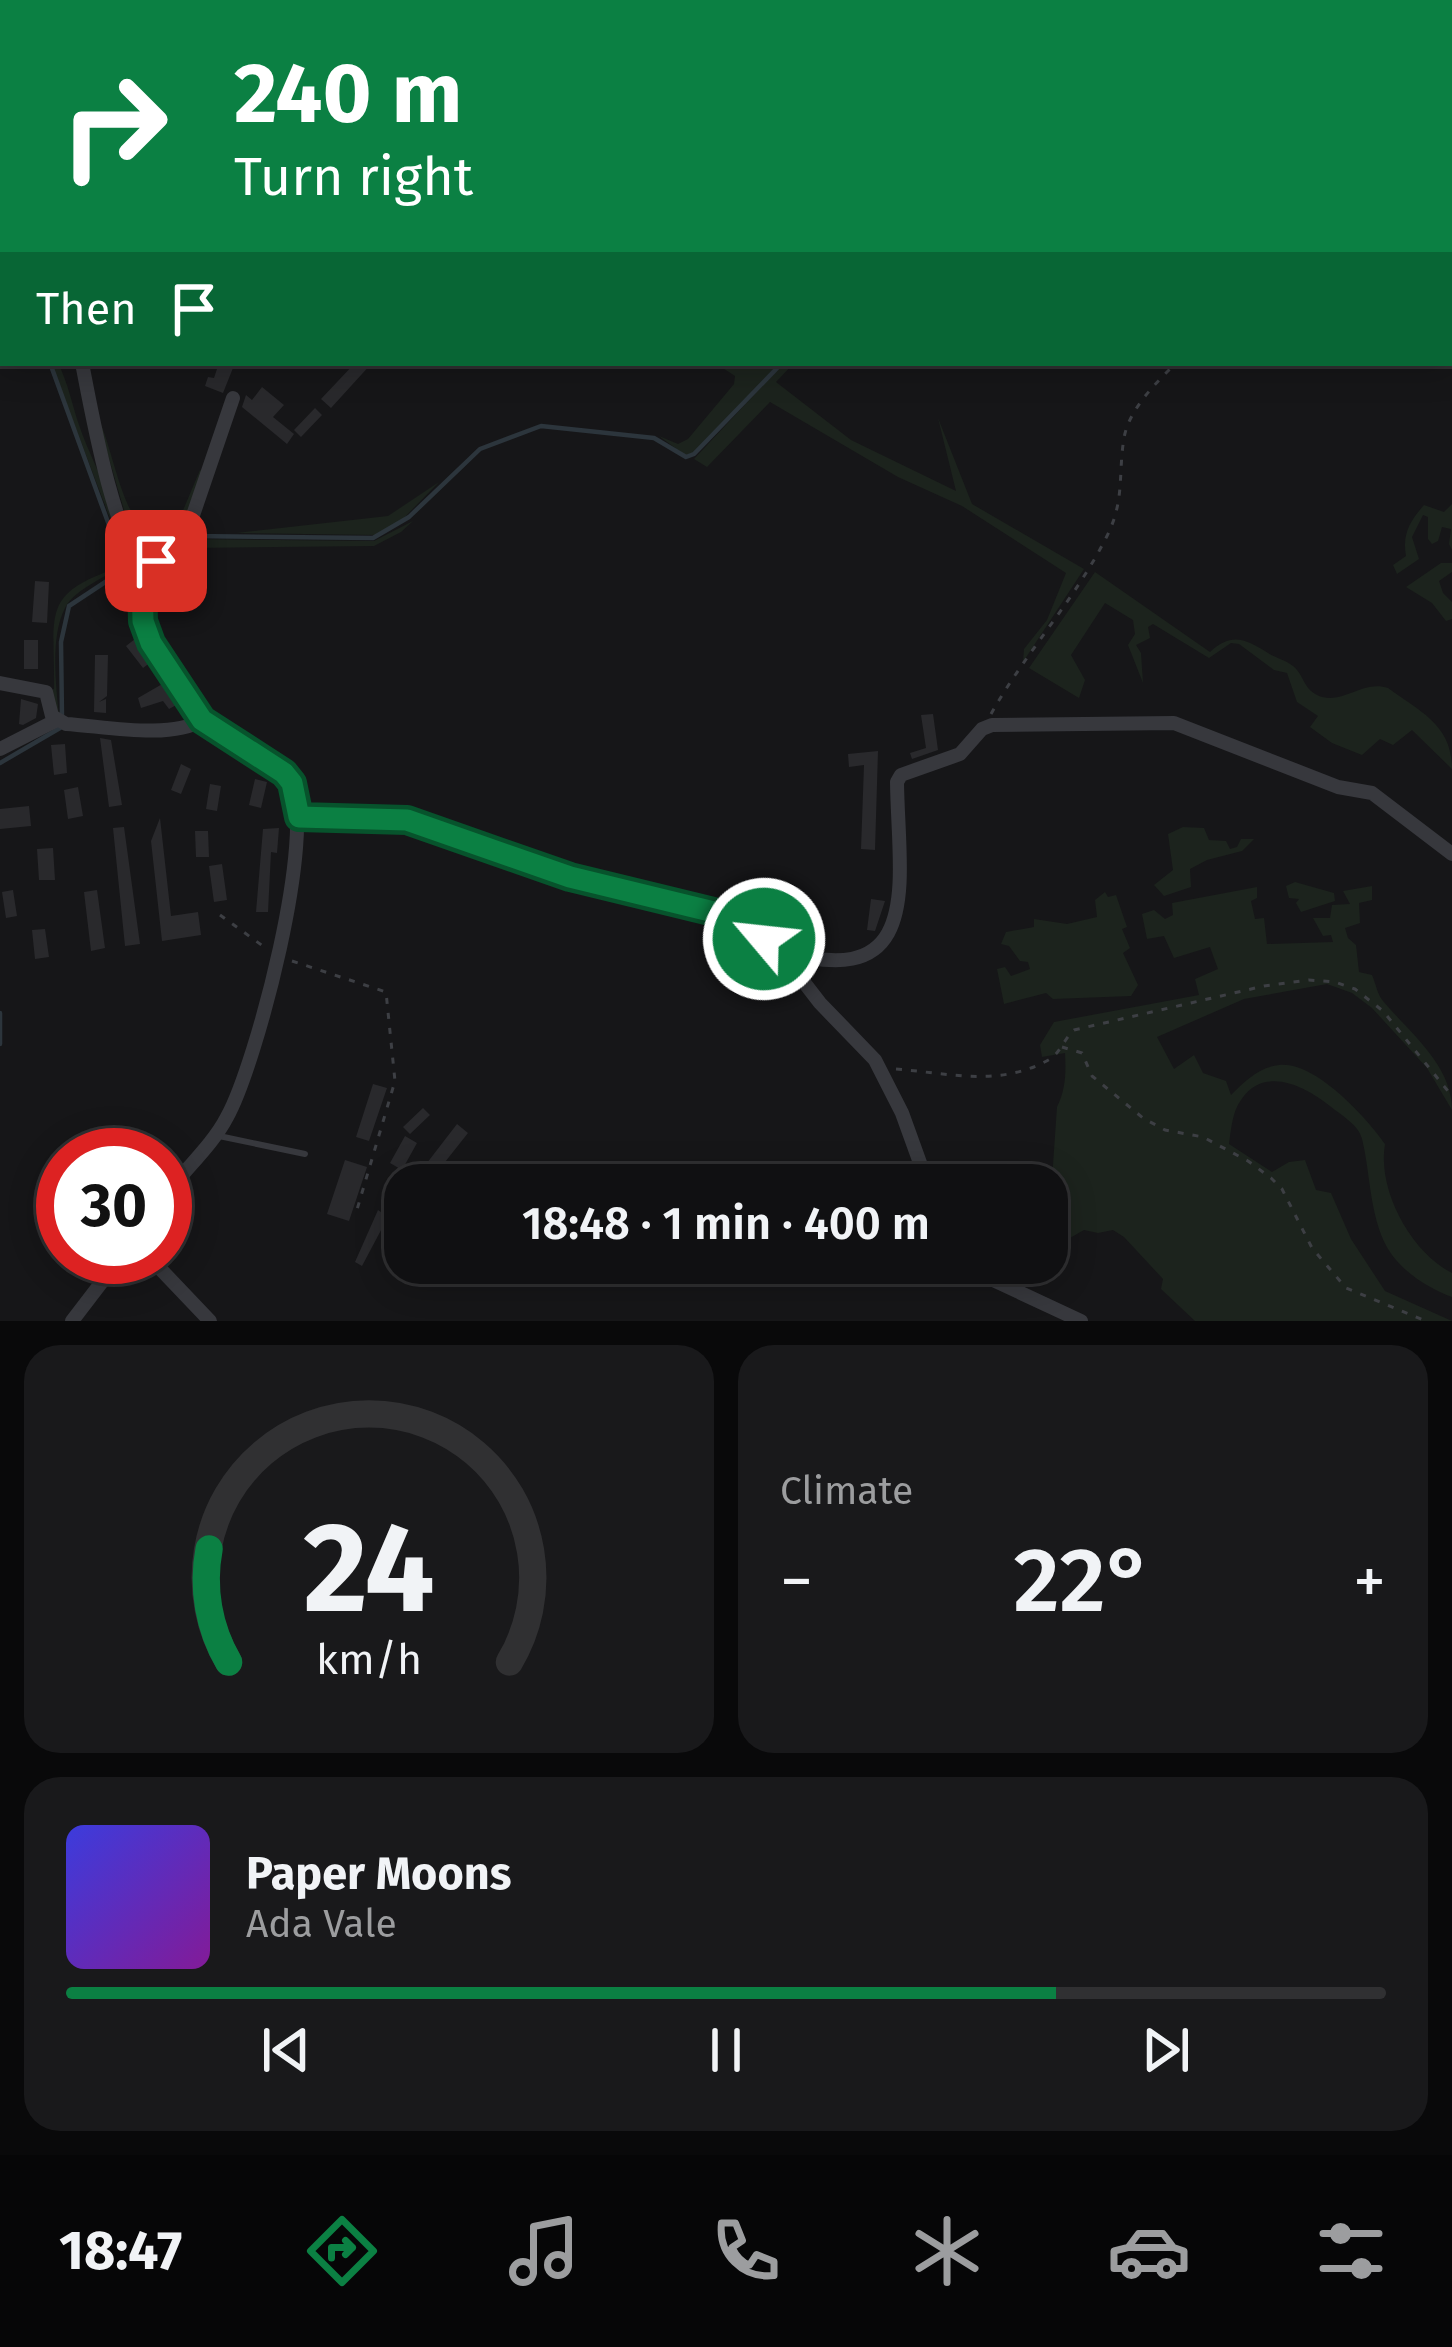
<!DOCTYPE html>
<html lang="en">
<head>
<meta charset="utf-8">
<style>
	:root { --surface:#101012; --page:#19191b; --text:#f1f3f6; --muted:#9c9d9f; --line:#303032; --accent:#0b8043 }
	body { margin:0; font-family:"Fira Sans",sans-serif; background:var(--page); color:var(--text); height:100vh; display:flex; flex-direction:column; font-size:45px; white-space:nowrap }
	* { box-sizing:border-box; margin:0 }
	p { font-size:39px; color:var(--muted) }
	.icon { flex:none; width:66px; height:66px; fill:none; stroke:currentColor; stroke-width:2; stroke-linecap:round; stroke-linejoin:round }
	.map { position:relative; height:1321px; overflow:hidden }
	.panel { display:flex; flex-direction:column; gap:24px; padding:24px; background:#09090a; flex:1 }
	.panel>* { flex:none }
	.top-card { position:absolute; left:0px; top:0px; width:1452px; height:366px; box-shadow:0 6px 30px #0003,0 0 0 3px var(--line); background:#0b8043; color:#fff; overflow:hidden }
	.speed { position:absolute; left:36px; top:1128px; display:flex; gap:24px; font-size:60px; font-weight:700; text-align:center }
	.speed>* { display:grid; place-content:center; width:156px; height:156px; border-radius:50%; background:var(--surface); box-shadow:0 6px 30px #0003,0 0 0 3px var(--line); line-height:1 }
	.speed .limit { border:18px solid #d22; background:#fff; color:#111 }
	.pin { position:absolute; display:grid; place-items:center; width:102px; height:102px; color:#fff; margin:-51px; border-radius:24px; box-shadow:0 6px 18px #0006 }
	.me { position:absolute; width:132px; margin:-66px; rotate:298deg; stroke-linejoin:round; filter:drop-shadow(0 0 9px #0008) }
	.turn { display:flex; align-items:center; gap:42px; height:252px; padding:0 36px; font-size:54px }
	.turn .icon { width:156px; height:156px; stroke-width:2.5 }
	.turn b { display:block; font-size:84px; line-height:102px }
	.then { display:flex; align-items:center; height:114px; padding:0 36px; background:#0003; gap:24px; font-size:45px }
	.big { font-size:90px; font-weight:600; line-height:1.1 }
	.panel .widget { flex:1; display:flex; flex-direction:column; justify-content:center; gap:18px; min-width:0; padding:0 42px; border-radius:36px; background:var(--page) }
	.panel .dial { align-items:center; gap:0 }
	.dial svg { height:312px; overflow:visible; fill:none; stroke:var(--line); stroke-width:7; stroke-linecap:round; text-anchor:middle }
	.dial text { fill:var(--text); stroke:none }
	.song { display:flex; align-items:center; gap:36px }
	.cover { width:144px; height:144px; border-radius:18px; background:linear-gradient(135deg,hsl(240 70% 55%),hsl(290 70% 35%)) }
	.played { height:12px; border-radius:6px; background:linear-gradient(90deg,var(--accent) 75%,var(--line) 75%) }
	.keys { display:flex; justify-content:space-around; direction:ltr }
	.heat { display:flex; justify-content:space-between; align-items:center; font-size:66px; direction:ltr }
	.panel .tiles { flex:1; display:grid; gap:24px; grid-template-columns:1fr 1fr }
	.widget:last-child { grid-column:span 2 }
	.trip { position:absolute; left:384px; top:1164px; width:684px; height:120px; border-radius:36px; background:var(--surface); box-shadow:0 6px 30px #0003,0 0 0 3px var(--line); font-weight:600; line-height:120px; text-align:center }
	.tab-bar { display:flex; height:192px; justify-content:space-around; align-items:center; background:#060607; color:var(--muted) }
	.tab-bar .icon { width:84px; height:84px }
	.tab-bar .active { color:var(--accent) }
	.tab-bar b { font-size:54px; color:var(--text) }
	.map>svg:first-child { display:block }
	.green { fill:#1c231d }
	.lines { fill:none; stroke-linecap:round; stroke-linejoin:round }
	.stream { stroke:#2c353c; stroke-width:4.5 }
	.building { fill:#29292c }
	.path { stroke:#3d3f44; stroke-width:3; stroke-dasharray:6 9; stroke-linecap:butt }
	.lane { stroke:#37383d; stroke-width:6 }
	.street { stroke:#37383d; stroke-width:14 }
	.route-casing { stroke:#07532c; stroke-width:30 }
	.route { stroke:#0b8043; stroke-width:21 }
</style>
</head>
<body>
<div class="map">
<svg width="1452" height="1321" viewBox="0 0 1452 1321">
	<rect width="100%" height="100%" fill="#161618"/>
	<path class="green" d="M51,363H58C68,383 72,404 79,425C94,470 127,519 128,566Z
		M715,363H780L693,453L686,456L659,436L678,444L688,439L734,384L735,376Z
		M784,363H794L776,382L851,440L956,491L938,418L972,504L1084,569L1023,662L1024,649L1047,620L1066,573L962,506L898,477L770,402L707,467L694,459Z
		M95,411C113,445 119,508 146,531L168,524L176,527L200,470L204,472L179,536L144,565L139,562L173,536L137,554Z
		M439,482L403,519L375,535L236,533L388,516Z
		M1452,504V550L1449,544L1451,529L1442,527L1438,541L1432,544L1428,539V517L1423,515L1412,537L1419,559L1397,574L1393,565L1406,556C1402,534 1410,521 1424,505L1444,512Z
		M413,521L401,532L374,546L188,548L168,565L146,602L150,579L189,539L374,541Z
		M1441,563H1452V572L1439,581L1443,593L1452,602V619L1446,621L1432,603L1406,587Z
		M120,567C104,578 74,590 65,608C50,637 56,685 59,716L48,691L54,689C55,612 40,594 120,567Z
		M1095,572L1210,652C1232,632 1245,639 1268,653C1276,658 1286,660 1293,666C1304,675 1303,688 1317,695C1341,707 1362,679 1388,688C1421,712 1452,725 1452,769L1412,730L1393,745L1380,739L1362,755L1332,743L1310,727L1318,716L1297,702L1287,673L1274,670L1239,644L1231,643L1209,658L1153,624L1148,627L1150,638L1136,645L1141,653L1143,683L1128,645L1135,634L1133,620L1105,603L1071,655L1085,680L1079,698L1029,668Z
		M1183,827L1204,828L1209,840L1226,841L1230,849L1237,847L1241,839H1254L1242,851L1207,860L1190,869L1191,887L1164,896L1154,885L1173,870L1168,834Z
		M1295,882L1334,893L1335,901L1301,912L1296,903L1299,899L1289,898L1286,886Z
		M1372,886V900L1359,903L1360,923L1345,928L1348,938L1356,945L1359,972L1372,975C1376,984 1377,994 1383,1001C1410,1033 1452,1065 1452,1110L1427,1068L1372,1008L1352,993L1327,984L1244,999L1157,1037L1174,1069L1194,1055L1203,1073L1226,1081L1231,1095C1244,1082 1259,1067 1279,1065C1315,1061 1366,1117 1385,1144C1377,1190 1411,1252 1452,1273V1297C1430,1289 1406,1274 1392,1255C1369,1223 1371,1174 1362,1139C1359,1125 1341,1115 1330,1106C1305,1086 1264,1065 1241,1100C1232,1112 1231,1131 1229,1144L1272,1172L1289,1162L1305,1160L1316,1190L1331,1193L1351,1239L1385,1291L1452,1321H1195L1161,1289L1163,1279L1124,1237L1113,1230L1098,1233L1084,1230L1047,1251L1057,1107C1066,1089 1066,1072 1065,1053L1042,1057L1040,1045L1054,1022L1199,995L1195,979L1218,969L1210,947L1174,958L1164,936L1147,939L1142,914L1154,910L1165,919L1173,915L1172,903L1257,887V898L1251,901L1255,919L1264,918L1267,944L1333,942L1331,935L1323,936L1313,918H1330L1332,905L1350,904L1343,891Z
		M1105,892L1108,897L1116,895L1127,927L1122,929L1130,948L1123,953L1138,985L1131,996L1053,999L1046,993L1004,1004L997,969L1005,967L1011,976L1030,969L1028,962L1020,961L1009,946L1001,944L1006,932L1034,927V919L1067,924L1097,917L1095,900Z"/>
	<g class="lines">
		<path class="stream" d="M161,0L166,3
			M874,3L877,0
			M0,316L3,318
			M50,363L125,569L69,606L61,642L62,717
			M191,536L373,538L409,517L480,449L541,426L654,438L686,457L694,454L782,363
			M140,558L173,536
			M0,763L60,728
			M0,1013V1044"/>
	</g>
	<path class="building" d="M219,363H235L223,393L205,386L208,377L214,378Z
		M355,363H372L331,408L321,399Z
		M262,387L284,405L273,417L294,434L287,444L242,407L246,395L252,400Z
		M315,408L322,415L301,437L294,430Z
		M35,581L49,582L47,623L32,622Z
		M135,639L151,662L143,668L126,646Z
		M24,640H38V669H24Z
		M95,655H108L107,696L99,702L106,699V713L94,712Z
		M164,683L178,704L169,709L163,701L141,708L138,698Z
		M21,699L38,704L36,718L23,725L19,724Z
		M933,714L938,750L912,759L910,753L926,748L921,715Z
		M100,738L111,740L122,805L109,807Z
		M65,744L67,773L54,775L51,745Z
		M878,751L875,850L861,849L864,765L849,767L848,754Z
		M181,764L191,769L181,794L171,790Z
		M255,779L267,782L261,808L249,805Z
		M210,784L221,786L217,811L206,809Z
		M78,787L83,816L68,819L64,790Z
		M29,806L31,826L0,829V809Z
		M160,818L171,916L198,912L201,935L162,941L151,841Z
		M124,827L140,944L125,946L113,828Z
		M279,828L277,853L271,852L268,912H256L263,829Z
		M195,831H208L209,857H196Z
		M53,848L55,880H39L37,849Z
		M222,864L227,900L214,902L209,866Z
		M13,890L17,916L6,918L2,892Z
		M97,890L105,948L91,951L84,892Z
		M871,899L885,901L875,931L867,930Z
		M45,929L49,957L35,959L32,930Z
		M373,1084L387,1088L369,1141L356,1137Z
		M423,1108L430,1115L410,1134L403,1127Z
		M457,1124L468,1133L430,1181L420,1172Z
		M405,1136L417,1143L402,1170L390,1163Z
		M345,1160L367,1167L349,1221L327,1214Z
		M507,1163L517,1170L505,1185H490Z
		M378,1210L388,1217L362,1266L355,1262Z"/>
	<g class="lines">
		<path class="path" d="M0,12L3,14
			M1449,126L1452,123
			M0,260L3,259
			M1449,296L1452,292
			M1449,356L1452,361
			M991,714C1025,653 1075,600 1107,536C1125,500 1118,474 1124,438C1129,409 1156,383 1176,363
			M220,915L267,949
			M292,961L386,992L395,1081L356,1213
			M1062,1047L1082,1053L1092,1076L1143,1118L1165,1130L1203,1137L1248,1161L1271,1178L1282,1189L1312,1248L1346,1288L1426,1321
			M896,1069C948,1073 1000,1088 1050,1059C1060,1053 1064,1039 1074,1030L1264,986L1309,980L1335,982L1355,989L1383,1011L1452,1096"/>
		<path class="lane" d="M219,1136L305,1154"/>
		<path class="street" d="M1033,0L1037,3
			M328,3L330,0
			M1449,265L1452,267
			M82,363C91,409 114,541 146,571
			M0,683L46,692L52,716L66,724C103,726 170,740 202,720
			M0,749L57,720
			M299,817L407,820L570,877L695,906L739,923L779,950L820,1003L875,1060L902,1113L928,1185
			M779,950C927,996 898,878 897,782L901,775L960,754L982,729L992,725L1174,723L1338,787L1372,793L1452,854
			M165,1196C184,1170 212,1146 227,1117C256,1065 318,831 290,781C275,753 232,743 208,724C196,715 189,700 181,688C157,652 130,616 146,571L175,547L190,524L233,398
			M149,1257L210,1321
			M966,1263L978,1273L1081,1321
			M72,1321L121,1257"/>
	</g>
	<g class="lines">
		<defs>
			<path id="route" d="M156,561L142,580L143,621L151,643L202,720L284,773L292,783L299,817L407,820L570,877L718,913L764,939"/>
		</defs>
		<use href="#route" class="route-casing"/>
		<use href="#route" class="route"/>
	</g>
</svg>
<div class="speed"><div class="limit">30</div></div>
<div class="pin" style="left:156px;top:561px;background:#d93025"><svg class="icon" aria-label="arrive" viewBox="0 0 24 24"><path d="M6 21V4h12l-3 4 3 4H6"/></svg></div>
<svg class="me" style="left:764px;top:939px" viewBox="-20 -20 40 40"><circle r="17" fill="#0b8043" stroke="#fff" stroke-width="3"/><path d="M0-11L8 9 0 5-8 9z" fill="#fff"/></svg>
<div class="trip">18:48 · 1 min · 400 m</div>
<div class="top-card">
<div class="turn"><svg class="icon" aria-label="right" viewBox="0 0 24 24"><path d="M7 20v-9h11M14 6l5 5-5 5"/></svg><div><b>240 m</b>Turn right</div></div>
<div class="then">Then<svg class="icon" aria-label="arrive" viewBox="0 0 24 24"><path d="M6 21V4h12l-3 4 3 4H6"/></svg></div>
</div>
</div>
<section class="panel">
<div class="tiles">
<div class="widget dial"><svg viewBox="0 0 100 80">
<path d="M14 69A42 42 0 1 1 86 69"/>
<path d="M14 69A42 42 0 0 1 9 40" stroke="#0b8043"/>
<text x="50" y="56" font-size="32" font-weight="700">24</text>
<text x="50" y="72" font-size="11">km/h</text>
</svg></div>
<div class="widget"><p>Climate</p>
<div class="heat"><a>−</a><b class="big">22°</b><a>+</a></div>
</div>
<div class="widget">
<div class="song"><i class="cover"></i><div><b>Paper Moons</b><p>Ada Vale</p></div></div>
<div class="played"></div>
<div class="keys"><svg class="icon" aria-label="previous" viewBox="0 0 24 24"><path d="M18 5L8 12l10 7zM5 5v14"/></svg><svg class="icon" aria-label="pause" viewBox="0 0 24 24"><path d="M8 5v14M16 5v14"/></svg><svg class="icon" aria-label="next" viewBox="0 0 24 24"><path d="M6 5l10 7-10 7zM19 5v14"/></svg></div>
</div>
</div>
</section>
<nav class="tab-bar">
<b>18:47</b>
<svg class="icon active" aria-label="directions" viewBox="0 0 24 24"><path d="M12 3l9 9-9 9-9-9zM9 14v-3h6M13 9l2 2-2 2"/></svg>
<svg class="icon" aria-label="music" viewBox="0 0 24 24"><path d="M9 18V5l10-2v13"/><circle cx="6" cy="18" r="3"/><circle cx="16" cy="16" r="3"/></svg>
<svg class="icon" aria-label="phone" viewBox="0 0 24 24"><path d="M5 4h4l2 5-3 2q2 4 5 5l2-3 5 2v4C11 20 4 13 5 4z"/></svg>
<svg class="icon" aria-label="climate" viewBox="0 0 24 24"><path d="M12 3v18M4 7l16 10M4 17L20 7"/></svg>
<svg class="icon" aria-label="car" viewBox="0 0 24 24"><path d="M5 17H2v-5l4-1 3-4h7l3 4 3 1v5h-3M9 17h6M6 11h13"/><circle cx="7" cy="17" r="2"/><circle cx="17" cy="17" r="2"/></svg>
<svg class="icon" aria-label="filters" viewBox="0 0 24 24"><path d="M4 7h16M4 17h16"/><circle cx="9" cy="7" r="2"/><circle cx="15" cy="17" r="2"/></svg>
</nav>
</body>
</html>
